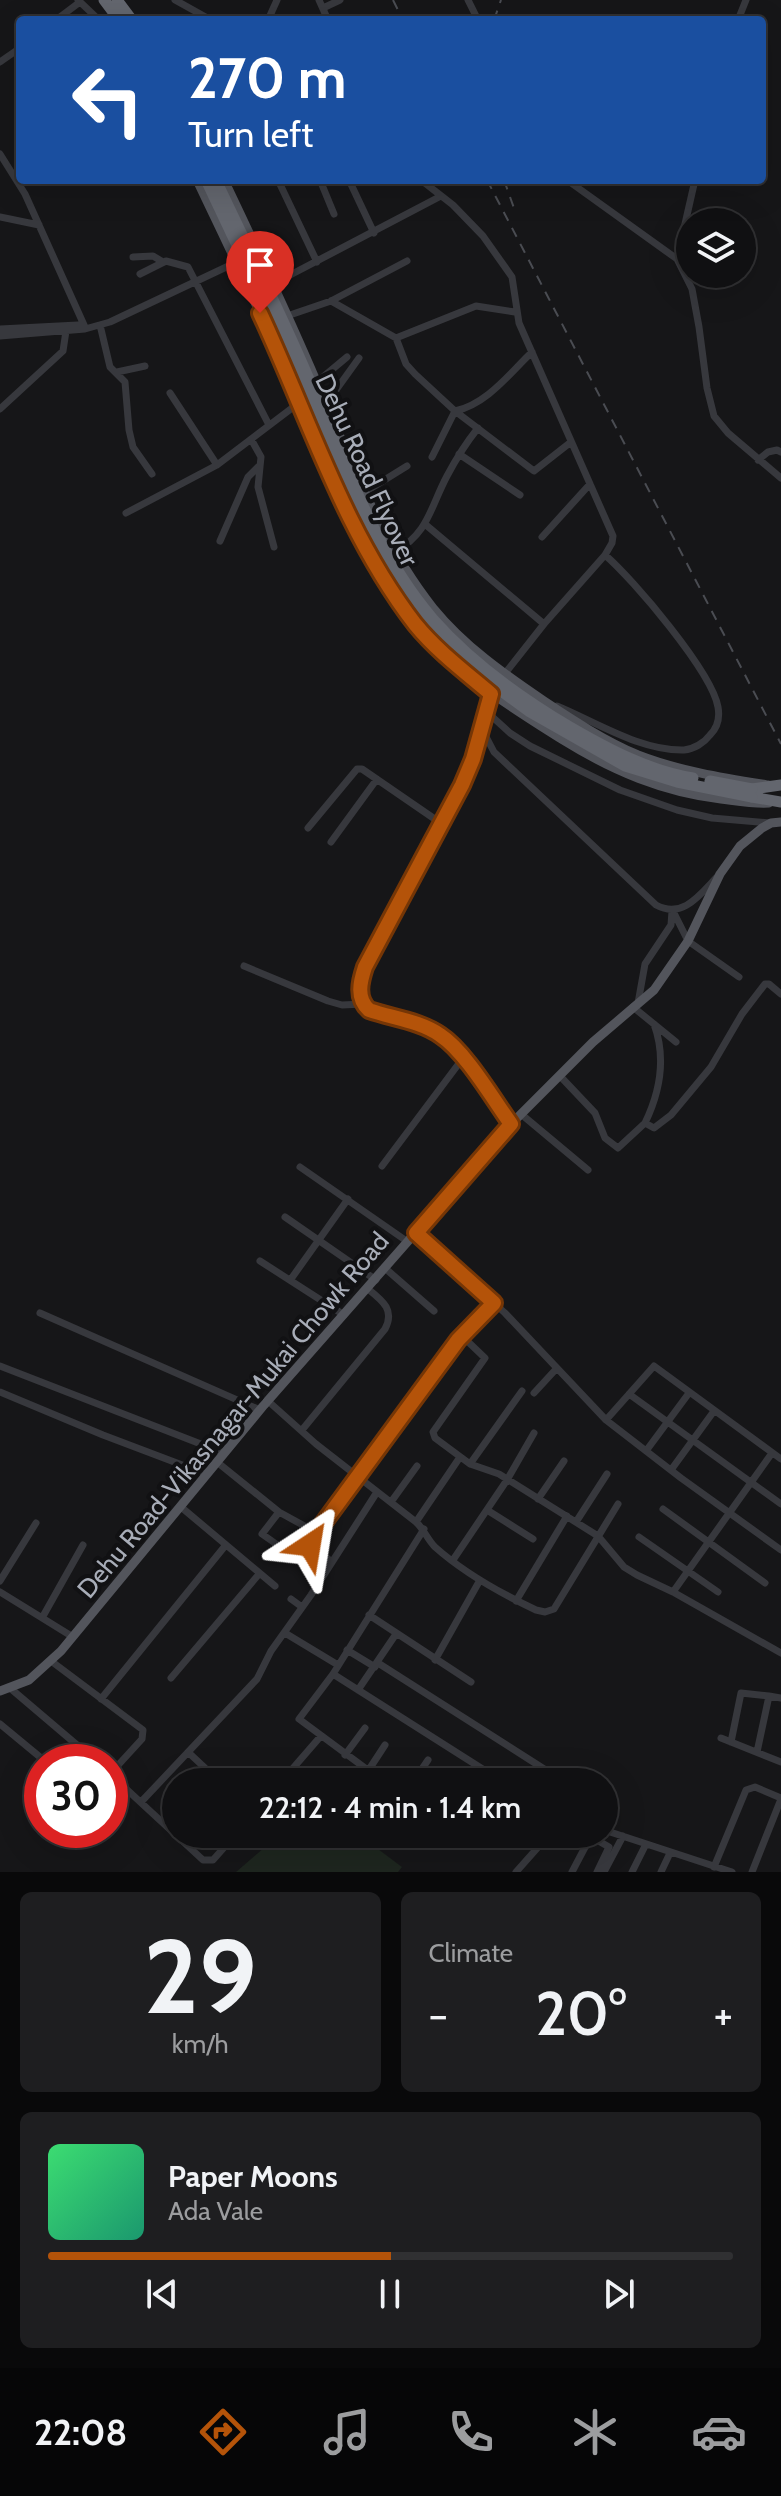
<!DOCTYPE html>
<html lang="en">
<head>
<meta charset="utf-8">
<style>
	:root { --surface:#101012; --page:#1e1e20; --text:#f1f3f6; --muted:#9c9d9f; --line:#303032; --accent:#b45309 }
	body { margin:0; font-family:Cabin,sans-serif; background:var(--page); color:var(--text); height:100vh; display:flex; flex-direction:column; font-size:30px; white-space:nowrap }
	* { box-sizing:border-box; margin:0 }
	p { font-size:26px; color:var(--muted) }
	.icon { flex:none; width:44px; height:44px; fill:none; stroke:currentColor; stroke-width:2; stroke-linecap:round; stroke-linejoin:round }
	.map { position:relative; height:1872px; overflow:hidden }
	.drawer { display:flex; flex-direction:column; gap:20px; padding:20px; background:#09090a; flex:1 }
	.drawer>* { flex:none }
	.guide { position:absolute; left:16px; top:16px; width:750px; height:168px; border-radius:8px; box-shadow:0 8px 32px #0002,0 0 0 2px var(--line); background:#1a4fa0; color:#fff; overflow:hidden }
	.buttons { position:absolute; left:676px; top:208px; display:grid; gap:16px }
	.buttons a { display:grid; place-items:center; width:80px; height:80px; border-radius:50%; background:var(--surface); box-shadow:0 8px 32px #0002,0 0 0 2px var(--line); font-size:40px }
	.speed { position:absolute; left:24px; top:1744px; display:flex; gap:16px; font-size:40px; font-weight:700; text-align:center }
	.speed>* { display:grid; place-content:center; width:104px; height:104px; border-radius:50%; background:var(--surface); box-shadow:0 8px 32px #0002,0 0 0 2px var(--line); line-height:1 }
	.speed .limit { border:12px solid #d22; background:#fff; color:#111 }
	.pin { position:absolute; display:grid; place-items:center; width:68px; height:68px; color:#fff; margin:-82px -34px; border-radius:50% 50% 50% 0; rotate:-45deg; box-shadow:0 0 8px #0007 }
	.pin .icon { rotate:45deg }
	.me { position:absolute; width:88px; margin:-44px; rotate:33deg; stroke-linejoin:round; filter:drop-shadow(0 0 6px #0008) }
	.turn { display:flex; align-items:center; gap:28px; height:168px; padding:0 40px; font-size:36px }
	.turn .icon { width:104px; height:104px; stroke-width:2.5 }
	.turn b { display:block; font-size:56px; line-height:68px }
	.big { font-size:60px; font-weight:600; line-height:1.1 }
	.drawer .widget { flex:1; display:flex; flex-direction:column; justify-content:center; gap:12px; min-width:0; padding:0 28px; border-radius:12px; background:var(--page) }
	.drawer .dial { align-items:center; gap:0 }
	.dial b { font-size:104px; line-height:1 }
	.song { display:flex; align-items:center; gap:24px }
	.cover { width:96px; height:96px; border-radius:12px; background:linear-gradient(135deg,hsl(140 70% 55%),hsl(160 70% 35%)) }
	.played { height:8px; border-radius:4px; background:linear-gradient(90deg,var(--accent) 50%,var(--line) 50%) }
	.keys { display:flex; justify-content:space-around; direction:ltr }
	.heat { display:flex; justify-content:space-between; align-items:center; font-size:44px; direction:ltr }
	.drawer .tiles { flex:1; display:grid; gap:20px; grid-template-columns:1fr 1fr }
	.widget:last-child { grid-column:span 2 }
	.trip { position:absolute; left:162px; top:1768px; width:456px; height:80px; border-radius:40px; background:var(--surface); box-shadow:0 8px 32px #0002,0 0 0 2px var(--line); font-weight:600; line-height:80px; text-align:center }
	.menu { display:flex; height:128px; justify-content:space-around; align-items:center; background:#060607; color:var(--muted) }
	.menu .icon { width:56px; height:56px }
	.menu .selected { color:var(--accent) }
	.menu b { font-size:36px; color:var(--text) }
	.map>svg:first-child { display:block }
	.green { fill:#1e261f }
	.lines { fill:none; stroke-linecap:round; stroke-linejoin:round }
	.minor { stroke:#37383d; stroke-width:7 }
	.major { stroke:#53555c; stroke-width:9 }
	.highway { stroke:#63666e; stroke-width:11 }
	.rail { stroke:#4a4c52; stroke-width:2; stroke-dasharray:10 8; stroke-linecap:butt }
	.highway-bridge { stroke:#63666e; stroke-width:11 }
	.route-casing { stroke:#753606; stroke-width:20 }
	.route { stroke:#b45309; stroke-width:14 }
	.labels { text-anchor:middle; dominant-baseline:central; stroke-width:8; stroke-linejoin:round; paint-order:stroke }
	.street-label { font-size:26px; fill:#a8adb8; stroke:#111113 }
</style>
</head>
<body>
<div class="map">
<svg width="781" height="1872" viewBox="0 0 781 1872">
	<rect width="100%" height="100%" fill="#161618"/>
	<path class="green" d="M280,1834H358L402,1867L398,1872H236Z"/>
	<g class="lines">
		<path class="minor" d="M78,0L99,20
			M175,0L211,20
			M319,0L328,20
			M468,0L478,20
			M323,8L340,0
			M56,20L80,2
			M268,20L277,0
			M738,20L746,0
			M0,62L20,48
			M0,154L25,194L84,325
			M278,180L317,262
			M320,180L334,214
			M349,180L374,233
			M421,180L453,205L483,236L512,277L519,323L613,536L612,543L605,555L544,624L503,676
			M567,180L677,259L692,289L699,327L707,388L714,416L728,433L781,478
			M0,217L39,225
			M133,257L153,256L163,262
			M677,259L695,180
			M140,274L166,261L188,267L269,425
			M273,284L441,196
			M331,301L396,338L476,306L515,312
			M287,316L331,301L407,261
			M100,325L110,367L125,382L129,430L133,447L152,474
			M0,329L78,325
			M0,336L85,329L110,322L239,261
			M396,338L406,364L415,374L455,411L534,471L571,442
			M117,372L145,366
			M317,382L347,357
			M170,393L217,465
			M0,409L63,351L66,331
			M330,412L336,390L359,358
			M251,439L261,457L258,487L274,547
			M459,454L520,495
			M432,457L455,411C487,404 509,374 532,352
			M758,460L768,452L777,450L781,452
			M365,492L407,466
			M126,513L217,465L300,402
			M426,525L544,624
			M542,537L590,484
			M220,541L248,477L258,467
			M395,552C429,532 430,508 447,476C456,459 466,443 478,428
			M494,690L473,759L462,785L365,967C360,982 356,998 369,1010C392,1018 420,1022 441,1035C465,1051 493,1099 511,1124
			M557,706C596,722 640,751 684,750C694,749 704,743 710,735C718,727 720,718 718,707C712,672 633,579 605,555
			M487,712L510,733L530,746L620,790L677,810L712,818L770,823
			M483,731L494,752L656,905C682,919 699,896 716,878
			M308,828L357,769H362L442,824
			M331,842L377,779
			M674,913L688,941L739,977
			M244,966L328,1001L342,1005L363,1004
			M638,1003L645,964L671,925L672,911
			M633,1007L676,1042
			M560,1076L595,1113L605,1138L618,1148L645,1123L654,1128L671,1115L711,1067L742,1014L765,984H769L781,994
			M521,1114L588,1170
			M645,1123C660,1092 666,1057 654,1024
			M382,1166L463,1058
			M300,1167L408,1242
			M285,1217L376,1280
			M416,1233L505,1313L606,1420L681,1478L781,1550
			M260,1261L344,1315
			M386,1269L434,1311
			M291,1279L348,1199
			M40,1313L260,1410
			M462,1336L485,1358L433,1432L435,1438L470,1464L499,1474L598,1536L624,1567L637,1575L673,1592L781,1653
			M0,1366L224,1453
			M0,1392L103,1435L206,1474
			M534,1393L557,1368
			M629,1394L781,1504
			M268,1401L316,1444L416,1522C424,1529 427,1539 435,1547C463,1572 502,1594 536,1610L545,1612L554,1609L618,1504
			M606,1420L654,1366L781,1459
			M302,1430L385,1329C395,1310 383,1301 368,1289
			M646,1451L689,1393
			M217,1462L279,1512L310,1529
			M470,1464L522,1391
			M671,1470L714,1411
			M538,1499L564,1461
			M391,1502L417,1466
			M181,1507L275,1586
			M663,1509L765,1583
			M487,1510L533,1539
			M279,1512L262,1534L279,1546
			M416,1522L460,1457
			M576,1522L607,1474
			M639,1537L718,1592
			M453,1560L507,1480L534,1433
			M332,1562L310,1545L311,1540L458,1340L494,1303
			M0,1581L36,1523
			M0,1592L73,1637
			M673,1592L772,1453
			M291,1599L302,1607
			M516,1601L567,1516
			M369,1615L471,1682
			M42,1618L83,1545
			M285,1633L338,1665
			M347,1650L375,1667
			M435,1660L480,1580
			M51,1661L143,1730L142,1739L110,1774
			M378,1663L552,1774
			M333,1674L503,1782
			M171,1678L259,1574
			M10,1688L97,1762
			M358,1690L396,1634
			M101,1699L225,1546
			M0,1724L46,1762
			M721,1738L781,1762
			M731,1742L741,1693L769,1696
			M757,1752L769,1696L781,1698
			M189,1753L220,1782
			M345,1755L365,1728
			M368,1771L385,1745
			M110,1774L203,1860H213L236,1834
			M281,1782L320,1737
			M384,1782L299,1719L333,1674L424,1529
			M413,1782L428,1760
			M141,1802L257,1679L271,1651L311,1595L377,1492
			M604,1830L732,1872
			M590,1836L609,1847L597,1872
			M372,1839L375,1834
			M714,1867L746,1790L755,1787L781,1798
			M516,1872L540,1845L543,1834
			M572,1872L592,1834
			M604,1872L623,1836
			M632,1872L646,1844
			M661,1872L670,1853
			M752,1872L781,1799"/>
		<path class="major" d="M197,180C235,260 274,340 309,422C339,493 368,564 416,625C456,674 511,707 563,740C613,771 663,792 721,799C737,801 753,804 769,803
			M224,180C256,247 288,315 317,383C351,460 380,541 433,608C464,646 504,674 544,701C574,721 605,741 638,755C679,771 724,778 768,785
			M0,1691L29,1680L61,1651L264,1405L511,1124L593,1042L654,990L688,941L720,874L740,846L762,828L771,823L781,822"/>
		<path class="highway" d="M104,0L119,20
			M117,0L132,20
			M752,789L781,785
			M752,797L781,802"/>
		<path class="rail" d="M393,0L403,20
			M494,20L501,0
			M487,180L781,744
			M504,180L515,211"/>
		<path class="highway-bridge" d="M206,180L288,353L360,519L391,576L421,619L442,643L471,669L530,712L625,766L677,782L752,797
			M216,180C247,246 280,311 308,377C344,459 374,551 433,619C471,662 521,698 570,727C608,749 649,771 693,778
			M710,781L752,789"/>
	</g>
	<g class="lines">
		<defs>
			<path id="route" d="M260,313C309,418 344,532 415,624C437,651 465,672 491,694L473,759L462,785L365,967C360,982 356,998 369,1010C392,1018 420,1021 440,1035C465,1051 493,1099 511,1124L416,1233L494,1303L458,1340L311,1540L310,1545"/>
		</defs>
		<use href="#route" class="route-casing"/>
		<use href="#route" class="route"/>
	</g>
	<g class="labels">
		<g class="street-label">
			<text transform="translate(367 470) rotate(65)">Dehu Road Flyover</text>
			<text transform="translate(233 1415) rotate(-50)">Dehu Road-Vikasnagar-Mukai Chowk Road</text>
		</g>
	</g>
</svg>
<div class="buttons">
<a><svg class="icon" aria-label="layers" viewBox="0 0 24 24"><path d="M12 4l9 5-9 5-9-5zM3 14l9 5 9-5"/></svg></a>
</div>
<div class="speed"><div class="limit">30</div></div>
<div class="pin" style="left:260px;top:313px;background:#d93025"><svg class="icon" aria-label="arrive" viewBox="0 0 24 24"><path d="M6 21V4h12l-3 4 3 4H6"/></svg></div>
<svg class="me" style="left:310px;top:1545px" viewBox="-20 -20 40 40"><path d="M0-17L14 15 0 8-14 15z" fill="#b45309" stroke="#fff" stroke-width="4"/></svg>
<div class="trip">22:12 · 4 min · 1.4 km</div>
<div class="guide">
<div class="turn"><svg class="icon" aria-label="left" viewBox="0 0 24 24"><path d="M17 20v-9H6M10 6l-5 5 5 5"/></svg><div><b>270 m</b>Turn left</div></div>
</div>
</div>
<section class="drawer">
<div class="tiles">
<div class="widget dial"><b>29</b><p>km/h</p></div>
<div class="widget"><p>Climate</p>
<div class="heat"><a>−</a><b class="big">20°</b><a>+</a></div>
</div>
<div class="widget">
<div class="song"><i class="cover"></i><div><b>Paper Moons</b><p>Ada Vale</p></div></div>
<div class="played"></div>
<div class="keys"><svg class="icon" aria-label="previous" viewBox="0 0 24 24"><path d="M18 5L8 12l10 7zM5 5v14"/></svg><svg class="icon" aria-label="pause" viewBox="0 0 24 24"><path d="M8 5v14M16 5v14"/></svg><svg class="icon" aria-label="next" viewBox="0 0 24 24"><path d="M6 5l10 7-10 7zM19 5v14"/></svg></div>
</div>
</div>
</section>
<nav class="menu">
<b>22:08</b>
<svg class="icon selected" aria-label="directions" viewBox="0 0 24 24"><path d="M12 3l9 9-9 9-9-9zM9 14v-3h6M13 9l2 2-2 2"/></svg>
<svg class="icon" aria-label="music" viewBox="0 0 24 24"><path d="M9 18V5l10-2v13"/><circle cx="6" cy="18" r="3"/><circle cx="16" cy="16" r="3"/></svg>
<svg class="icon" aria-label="phone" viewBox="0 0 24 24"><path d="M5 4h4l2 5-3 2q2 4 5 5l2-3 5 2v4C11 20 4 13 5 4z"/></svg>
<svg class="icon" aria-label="climate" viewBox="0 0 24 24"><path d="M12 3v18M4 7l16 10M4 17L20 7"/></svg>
<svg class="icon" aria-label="car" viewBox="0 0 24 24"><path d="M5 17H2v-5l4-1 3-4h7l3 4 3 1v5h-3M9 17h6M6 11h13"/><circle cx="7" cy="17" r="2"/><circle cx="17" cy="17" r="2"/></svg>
</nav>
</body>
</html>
